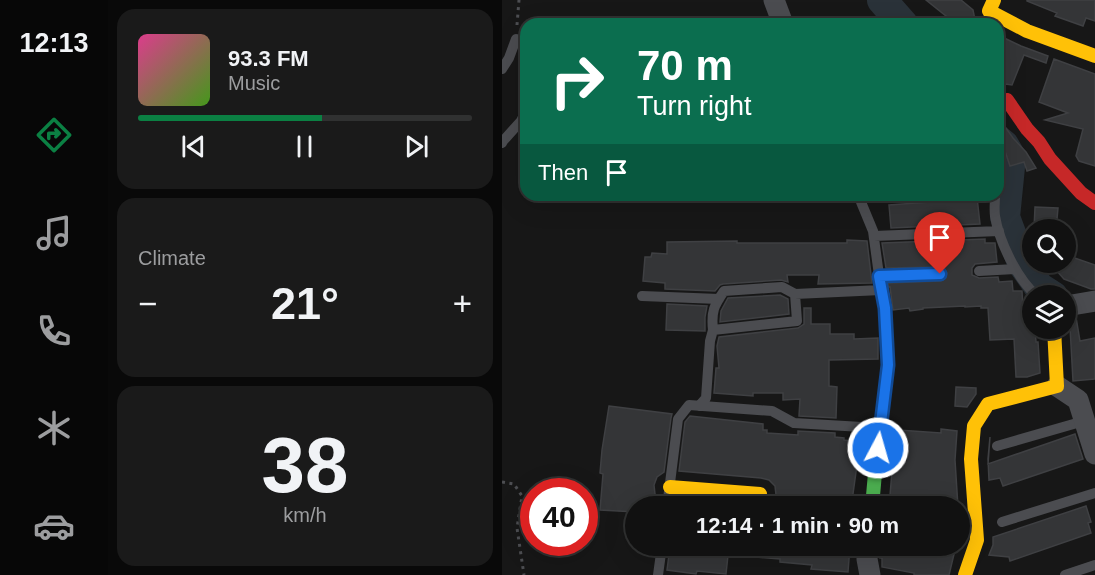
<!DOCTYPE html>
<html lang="en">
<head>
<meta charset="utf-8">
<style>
	:root { --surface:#111; --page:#1a1a1a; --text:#f1f3f6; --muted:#9c9d9f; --line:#303131; --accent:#0b8043 }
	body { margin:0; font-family:Arial,sans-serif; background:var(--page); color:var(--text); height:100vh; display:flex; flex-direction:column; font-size:22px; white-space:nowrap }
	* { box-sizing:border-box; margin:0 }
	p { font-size:20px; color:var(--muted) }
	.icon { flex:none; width:33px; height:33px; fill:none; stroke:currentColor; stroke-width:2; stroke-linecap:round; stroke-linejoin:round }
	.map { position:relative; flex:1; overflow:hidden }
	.sheet { display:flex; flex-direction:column; gap:9px; padding:9px; background:#090909; width:394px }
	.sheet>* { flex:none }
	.hud { position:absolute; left:18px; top:18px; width:484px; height:183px; border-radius:18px; box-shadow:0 6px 24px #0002,0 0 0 2px var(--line); background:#0b6e4f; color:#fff; overflow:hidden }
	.controls { position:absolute; left:520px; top:219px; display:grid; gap:12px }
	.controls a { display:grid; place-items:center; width:54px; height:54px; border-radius:50%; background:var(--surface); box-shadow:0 6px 24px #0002,0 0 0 2px var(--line); font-size:30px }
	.speed { position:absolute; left:18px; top:478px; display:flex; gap:12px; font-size:30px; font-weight:700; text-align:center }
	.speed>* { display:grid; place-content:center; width:78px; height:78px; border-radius:50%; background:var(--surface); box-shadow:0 6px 24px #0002,0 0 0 2px var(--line); line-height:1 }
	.speed .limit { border:9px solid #d22; background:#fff; color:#111 }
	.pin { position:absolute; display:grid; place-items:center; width:51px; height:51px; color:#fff; margin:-62px -26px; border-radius:50% 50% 50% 0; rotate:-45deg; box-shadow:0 0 6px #0007 }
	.pin .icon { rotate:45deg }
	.me { position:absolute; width:66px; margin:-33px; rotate:6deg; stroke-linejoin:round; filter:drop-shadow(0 0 4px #0008) }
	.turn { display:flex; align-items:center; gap:21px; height:126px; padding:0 18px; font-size:27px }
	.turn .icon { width:78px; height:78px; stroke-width:2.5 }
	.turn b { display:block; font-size:42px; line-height:51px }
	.then { display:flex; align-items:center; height:57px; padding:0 18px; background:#0003; gap:12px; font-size:22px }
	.big { font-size:45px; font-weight:600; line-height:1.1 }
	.sheet .card { flex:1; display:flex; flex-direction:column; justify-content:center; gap:9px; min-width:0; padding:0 21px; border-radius:18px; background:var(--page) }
	.sheet .dial { align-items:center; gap:0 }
	.dial b { font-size:78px; line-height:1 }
	.song { display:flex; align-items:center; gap:18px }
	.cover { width:72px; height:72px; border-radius:9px; background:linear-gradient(135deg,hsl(330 70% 55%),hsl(100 70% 35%)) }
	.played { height:6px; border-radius:3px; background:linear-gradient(90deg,var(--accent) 55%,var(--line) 55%) }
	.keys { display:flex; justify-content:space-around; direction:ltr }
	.heat { display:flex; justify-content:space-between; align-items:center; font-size:33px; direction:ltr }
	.trip { position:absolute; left:123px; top:496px; width:345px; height:60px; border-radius:30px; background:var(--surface); box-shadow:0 6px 24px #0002,0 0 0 2px var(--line); font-weight:600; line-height:60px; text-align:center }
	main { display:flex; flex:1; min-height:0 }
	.dock { display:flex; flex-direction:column; width:108px; justify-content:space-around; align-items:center; background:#070707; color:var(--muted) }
	.dock .icon { width:42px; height:42px }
	.dock .active { color:var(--accent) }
	.dock b { font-size:27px; color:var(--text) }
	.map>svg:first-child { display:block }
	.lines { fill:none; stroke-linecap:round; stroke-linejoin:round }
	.river { stroke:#2a3239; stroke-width:30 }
	.building { fill:#343537; stroke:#3f4043; stroke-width:1.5 }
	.path { stroke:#4d4e52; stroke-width:3; stroke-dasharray:3 4.5; stroke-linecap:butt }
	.lane { stroke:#4b4c50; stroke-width:10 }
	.street { stroke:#4b4c50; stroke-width:21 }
	.fast { stroke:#4caf50; stroke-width:14 }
	.slow { stroke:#ffc107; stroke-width:14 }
	.jam { stroke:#c62828; stroke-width:14 }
	.route-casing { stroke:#114b97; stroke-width:15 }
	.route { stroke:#1a73e8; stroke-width:10 }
</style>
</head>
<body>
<main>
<nav class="dock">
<b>12:13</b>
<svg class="icon active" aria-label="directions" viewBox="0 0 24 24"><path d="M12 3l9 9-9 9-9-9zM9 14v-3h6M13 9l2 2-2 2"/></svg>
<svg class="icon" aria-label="music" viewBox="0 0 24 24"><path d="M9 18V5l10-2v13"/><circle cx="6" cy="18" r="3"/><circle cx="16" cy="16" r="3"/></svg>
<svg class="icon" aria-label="phone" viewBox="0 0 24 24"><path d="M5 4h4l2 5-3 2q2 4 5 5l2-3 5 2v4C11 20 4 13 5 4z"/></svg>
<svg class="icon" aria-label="climate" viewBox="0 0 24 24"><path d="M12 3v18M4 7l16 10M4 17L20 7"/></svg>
<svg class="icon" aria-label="car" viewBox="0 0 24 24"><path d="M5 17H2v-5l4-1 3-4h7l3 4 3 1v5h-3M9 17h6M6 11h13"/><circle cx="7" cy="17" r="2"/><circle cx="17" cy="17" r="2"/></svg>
</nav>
<section class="sheet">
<div class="card">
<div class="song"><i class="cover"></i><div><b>93.3 FM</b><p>Music</p></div></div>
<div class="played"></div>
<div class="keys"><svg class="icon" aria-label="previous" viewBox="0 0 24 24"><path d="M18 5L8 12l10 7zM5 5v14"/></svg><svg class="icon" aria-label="pause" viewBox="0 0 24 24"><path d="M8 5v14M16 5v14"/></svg><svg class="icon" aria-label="next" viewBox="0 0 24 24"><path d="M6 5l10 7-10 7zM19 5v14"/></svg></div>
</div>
<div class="card"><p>Climate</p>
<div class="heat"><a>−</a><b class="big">21°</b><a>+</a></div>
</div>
<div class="card dial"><b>38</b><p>km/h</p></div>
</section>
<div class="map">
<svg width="593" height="575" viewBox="0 0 593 575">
	<rect width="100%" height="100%" fill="#171717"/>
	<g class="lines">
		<path class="river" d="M380,0L401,24
			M496,140L502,145L509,157L503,217L520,263L537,287L551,296"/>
	</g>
	<path class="building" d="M424,0H459L471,10L473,20L477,24H454Z
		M525,0H593V21L584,18L581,26L553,16L555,13L525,1Z
		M496,35L519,46L546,56L544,63L522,55L510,85L503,84L496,86Z
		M552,59L593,74V166L577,161L574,156L581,129L543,120L566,113L537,102Z
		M496,117L511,138L524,152L534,168L525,171L522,162L508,166L496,130Z
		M475,197L478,224L389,228L387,205L457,200Z
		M533,207L556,208L554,230H532Z
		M483,239V243H493L495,262L473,264L470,268V275L477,278L496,277L497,282L510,281L511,291H520L521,310H531V328H533L534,342H536L538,373L525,377H514L512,339L488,340L486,308H479V306L463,307V306L421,308V309L408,311L407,308L391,310L388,287H386V283L439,281L444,278L445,273L442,268L438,267L384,268L380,243Z
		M345,240L365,241L370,283L316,284L317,275H285L286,282L279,280L221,284L218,285L213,291L163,289V283L141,281L143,257H149L150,253L165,254V242L235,241V243H345Z
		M564,255L593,265V289H589L562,279L547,262H564Z
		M278,295L286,299L287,314L218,322L219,311L226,298Z
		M165,304L205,306L203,317V331L164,330Z
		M302,308H309V324H328V334H352V339L376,338V359L327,360V386L335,387L334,418L297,416L298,399L281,400V393H251V396L212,393L214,368H217L215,346L217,337L296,328L302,324Z
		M574,317L578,341L593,338V379L571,381L568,327L565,319Z
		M454,387L474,388V394L465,407L453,406Z
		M107,406L170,414L169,418L162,472L155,477L152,485L153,494L158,500V507H134V512L98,510L101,474L98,473L100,450Z
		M188,416L261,424V430H265V433L296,435V431L333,433V437L342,438V440L359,442L357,466L355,465L350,501L327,498V505L306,503V507H267L272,503L274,495L273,486L267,480L259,478L177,471L183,422Z
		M439,429L455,431L453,460L456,507H387L391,460L395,461L397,430L439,433Z
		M573,434L581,459L501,486L498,478L487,480L486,459L488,437L486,464Z
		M584,506L589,522L586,523L589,533L508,561L507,557L487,555L491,545V537Z
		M206,546H227L224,574L195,571L194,574L165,570L168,547L205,553Z
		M244,546H302V550L335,552V546H348L346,572L309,569L310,565L278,562V559L243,556Z
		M379,546H449L448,549L453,550L447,575H412V573L380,567V558H378Z"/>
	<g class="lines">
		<path class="path" d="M15,25L17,0
			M0,482L12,484L20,496L15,528L22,575"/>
		<path class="lane" d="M0,69L7,58L14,39
			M0,143L1,141L19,121L24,111
			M493,196C493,203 492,209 493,216C497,241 515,279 535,296
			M372,236L497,231
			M477,271L513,269
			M377,276L438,274
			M293,294L295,321L211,330C209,311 212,306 222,291L280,287L293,294L379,290
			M140,296L217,299
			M197,406L204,398L208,341L211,330
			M495,446L582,421
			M165,507L176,419L187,405L270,411L292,423L377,428L386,365L383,308L379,290L371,231L359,202L358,195
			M500,522L593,493
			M156,575L160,546
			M563,575L593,565"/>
		<path class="street" d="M272,0L281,24
			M564,306L593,301
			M555,386L576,400L593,454
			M366,546L365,559L368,575"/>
		<path class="fast" d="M370,507L377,428"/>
		<path class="slow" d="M492,0L487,11L525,31L593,56
			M168,487L258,494
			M463,575L475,540L469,459L472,426L486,404L555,386L552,328"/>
		<path class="jam" d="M505,100L525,129L537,142L548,159L579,193L593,203"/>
	</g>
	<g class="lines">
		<defs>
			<path id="route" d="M376,448L386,365L383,308L377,276L438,274"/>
		</defs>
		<use href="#route" class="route-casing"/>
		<use href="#route" class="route"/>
	</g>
</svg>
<div class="controls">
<a><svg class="icon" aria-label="search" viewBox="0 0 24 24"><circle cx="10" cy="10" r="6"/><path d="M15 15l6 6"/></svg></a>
<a><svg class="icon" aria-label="layers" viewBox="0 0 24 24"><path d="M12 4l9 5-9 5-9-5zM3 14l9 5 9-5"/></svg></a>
</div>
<div class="speed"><div class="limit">40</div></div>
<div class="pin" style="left:438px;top:274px;background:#d93025"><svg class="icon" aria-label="arrive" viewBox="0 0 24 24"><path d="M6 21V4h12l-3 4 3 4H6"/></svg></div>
<svg class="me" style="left:376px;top:448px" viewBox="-20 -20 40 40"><circle r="17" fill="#1a73e8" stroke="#fff" stroke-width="3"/><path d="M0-11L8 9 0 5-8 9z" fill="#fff"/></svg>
<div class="trip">12:14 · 1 min · 90 m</div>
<div class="hud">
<div class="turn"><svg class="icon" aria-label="right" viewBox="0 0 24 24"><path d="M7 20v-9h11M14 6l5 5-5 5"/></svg><div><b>70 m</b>Turn right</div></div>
<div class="then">Then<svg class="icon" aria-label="arrive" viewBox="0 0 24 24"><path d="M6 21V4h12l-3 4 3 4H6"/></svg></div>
</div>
</div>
</main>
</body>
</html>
